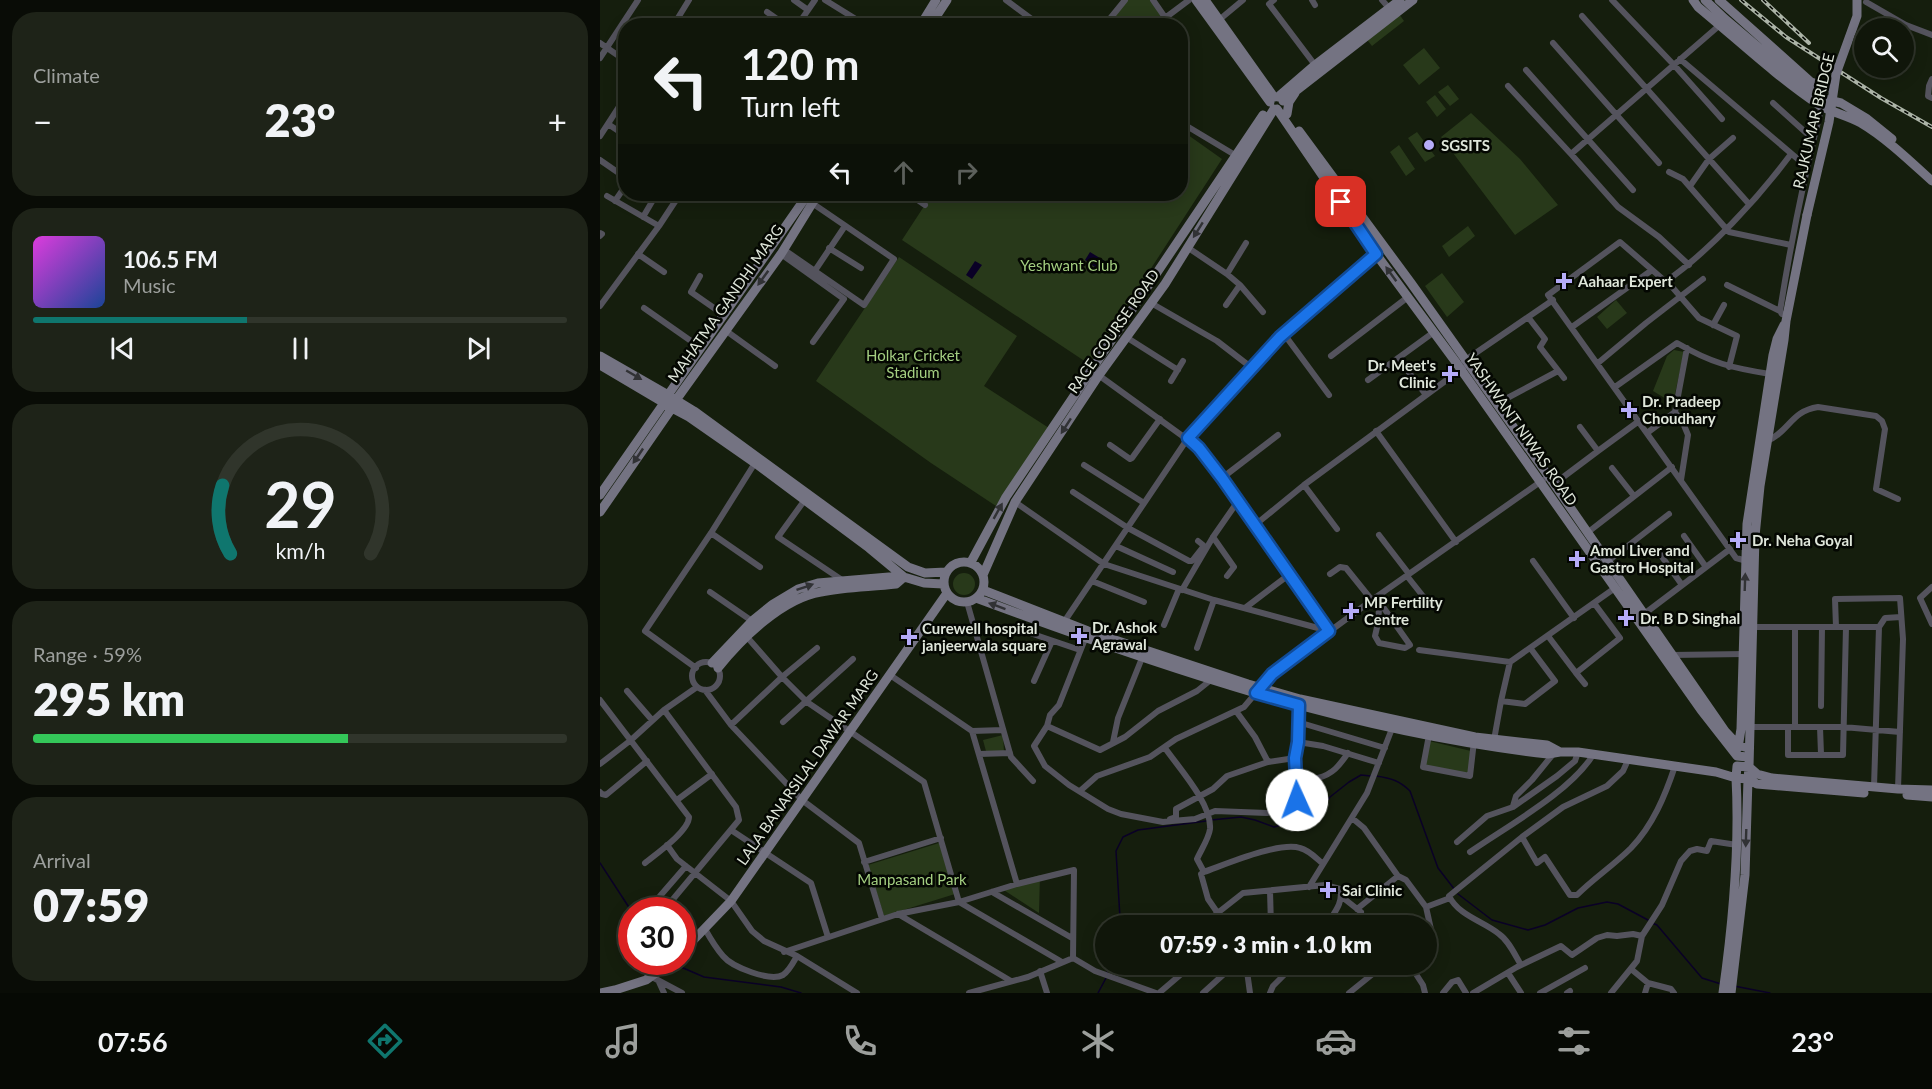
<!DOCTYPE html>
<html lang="en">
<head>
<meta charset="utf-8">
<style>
	:root { --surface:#10160a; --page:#1e2318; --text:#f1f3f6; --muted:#9c9f9c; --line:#30352b; --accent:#0f766e }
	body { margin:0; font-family:Lato,sans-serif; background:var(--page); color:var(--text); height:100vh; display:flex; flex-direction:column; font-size:22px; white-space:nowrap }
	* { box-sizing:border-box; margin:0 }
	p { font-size:20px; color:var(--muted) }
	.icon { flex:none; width:33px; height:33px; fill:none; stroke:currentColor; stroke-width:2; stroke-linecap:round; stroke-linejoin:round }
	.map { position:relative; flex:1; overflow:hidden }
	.side { display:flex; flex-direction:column; gap:12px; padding:12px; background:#090c06; width:600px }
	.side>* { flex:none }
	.hud { position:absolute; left:18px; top:18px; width:570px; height:183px; border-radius:24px; box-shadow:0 3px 15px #0003,0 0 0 2px var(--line); background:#10160a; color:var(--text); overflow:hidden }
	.controls { position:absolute; left:1254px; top:18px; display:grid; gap:12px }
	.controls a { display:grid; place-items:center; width:60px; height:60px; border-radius:50%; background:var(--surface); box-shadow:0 3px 15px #0003,0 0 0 2px var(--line); font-size:30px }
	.speed { position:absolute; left:18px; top:897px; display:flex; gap:12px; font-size:30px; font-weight:700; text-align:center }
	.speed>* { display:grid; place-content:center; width:78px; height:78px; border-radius:50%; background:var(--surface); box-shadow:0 3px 15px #0003,0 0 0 2px var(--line); line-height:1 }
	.speed .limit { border:9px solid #d22; background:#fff; color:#111 }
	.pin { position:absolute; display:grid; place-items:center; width:51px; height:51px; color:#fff; margin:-26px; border-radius:12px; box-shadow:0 3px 9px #0006 }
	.me { position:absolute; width:66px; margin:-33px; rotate:358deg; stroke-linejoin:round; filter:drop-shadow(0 0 4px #0008) }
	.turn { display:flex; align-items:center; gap:21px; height:126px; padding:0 24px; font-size:27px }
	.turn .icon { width:78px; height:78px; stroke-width:2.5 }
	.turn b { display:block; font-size:42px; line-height:51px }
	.lanes { display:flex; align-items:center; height:57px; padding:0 24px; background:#0003; justify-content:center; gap:30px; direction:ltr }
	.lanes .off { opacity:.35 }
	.big { font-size:45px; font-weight:800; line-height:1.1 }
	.side .widget { flex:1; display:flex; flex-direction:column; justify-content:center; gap:9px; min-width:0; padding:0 21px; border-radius:24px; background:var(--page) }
	.side .dial { align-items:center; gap:0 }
	.dial svg { height:156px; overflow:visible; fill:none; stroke:var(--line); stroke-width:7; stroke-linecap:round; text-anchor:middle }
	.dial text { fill:var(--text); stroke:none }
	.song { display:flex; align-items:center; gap:18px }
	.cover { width:72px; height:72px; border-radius:9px; background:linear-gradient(135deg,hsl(300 70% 55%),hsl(220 70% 35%)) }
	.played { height:6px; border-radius:3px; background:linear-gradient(90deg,var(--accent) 40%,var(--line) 40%) }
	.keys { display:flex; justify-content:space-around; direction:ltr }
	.heat { display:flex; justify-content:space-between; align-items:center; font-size:33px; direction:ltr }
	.charge { height:9px; border-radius:4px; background:linear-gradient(90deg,#34c759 59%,var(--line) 0) }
	.trip { position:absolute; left:495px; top:915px; width:342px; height:60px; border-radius:30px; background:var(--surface); box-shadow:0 3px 15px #0003,0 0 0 2px var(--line); font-weight:800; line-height:60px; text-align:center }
	.dock { display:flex; height:96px; justify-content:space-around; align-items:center; background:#060904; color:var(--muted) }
	.dock .icon { width:42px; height:42px }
	.dock .on { color:var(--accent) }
	.dock b { font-size:27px; color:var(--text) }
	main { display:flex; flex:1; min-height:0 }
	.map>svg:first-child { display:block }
	.green { fill:#28391a }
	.water { fill:#0a0026 }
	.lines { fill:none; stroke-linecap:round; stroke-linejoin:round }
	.stream { stroke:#0a0026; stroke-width:1.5 }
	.street { stroke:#54535d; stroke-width:6 }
	.secondary { stroke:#747382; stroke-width:9 }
	.rail-casing { stroke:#acb4a7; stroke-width:4 }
	.rail { stroke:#040702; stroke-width:1.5; stroke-dasharray:4.5; stroke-linecap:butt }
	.secondary-bridge { stroke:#747382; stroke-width:9 }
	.oneway { fill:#313235 }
	.route-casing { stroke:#114b97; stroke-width:15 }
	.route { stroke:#1a73e8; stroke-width:10 }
	.poi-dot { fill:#b5acf8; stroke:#040702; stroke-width:2 }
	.labels { text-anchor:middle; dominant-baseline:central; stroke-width:5; stroke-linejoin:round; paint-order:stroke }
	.street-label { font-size:15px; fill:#dfe6da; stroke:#040702 }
	.poi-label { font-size:15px; font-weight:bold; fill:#dfe6da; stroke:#040702; text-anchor:start }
	.park-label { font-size:15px; fill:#a4cf81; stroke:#040702 }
</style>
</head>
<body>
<main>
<section class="side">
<div class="widget"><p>Climate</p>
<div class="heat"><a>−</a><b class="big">23°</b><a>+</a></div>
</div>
<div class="widget">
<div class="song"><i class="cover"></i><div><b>106.5 FM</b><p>Music</p></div></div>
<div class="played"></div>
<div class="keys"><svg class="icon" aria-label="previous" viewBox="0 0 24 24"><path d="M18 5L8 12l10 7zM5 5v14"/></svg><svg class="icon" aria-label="pause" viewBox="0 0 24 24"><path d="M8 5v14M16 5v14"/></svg><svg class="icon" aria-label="next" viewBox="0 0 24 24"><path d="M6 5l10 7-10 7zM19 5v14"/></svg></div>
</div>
<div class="widget dial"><svg viewBox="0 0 100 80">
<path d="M14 69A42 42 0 1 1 86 69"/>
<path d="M14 69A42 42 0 0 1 10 34" stroke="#0f766e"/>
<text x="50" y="56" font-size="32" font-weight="700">29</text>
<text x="50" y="72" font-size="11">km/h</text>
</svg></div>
<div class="widget"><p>Range · 59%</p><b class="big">295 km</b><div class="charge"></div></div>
<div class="widget"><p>Arrival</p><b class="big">07:59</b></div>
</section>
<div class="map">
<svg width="1332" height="993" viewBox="0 0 1332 993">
	<rect width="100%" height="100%" fill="#151e0d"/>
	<path class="green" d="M525,0H553L571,26H504Z
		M797,11L804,21L772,46L764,36Z
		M824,48L840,68L819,85L803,65Z
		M848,85L859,99L850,106L838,92Z
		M835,95L846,109L837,117L826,102Z
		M871,113L920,159L958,205L915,235L841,137Z
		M581,130L622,159L489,364L302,240L332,194H580Z
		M817,132L835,156L825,162L808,138Z
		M799,145L815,169L806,176L790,152Z
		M868,226L875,236L849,257L842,246Z
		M299,257L417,336L384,386L449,428L396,506L331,463L216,381Z
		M842,273L864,302L847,317L825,286Z
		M1016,300L1027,313L1007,329L997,317Z
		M1074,350L1084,352L1073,403L1053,391L1067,356Z
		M353 584a11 11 0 1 1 22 0a11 11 0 1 1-22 0Z
		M403,735L404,752L387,755L383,740Z
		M829,741L871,751L870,774L823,768Z
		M339,843L355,894L284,916L268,865Z
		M440,875L439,913L399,887Z"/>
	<path class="water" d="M490,252L508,263L502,272L485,260Z
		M375,261L382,265L372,279L366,275Z"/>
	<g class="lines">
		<path class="stream" d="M776,776C791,778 800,781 810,791L838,868L855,890
			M611,820L641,817L655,820L674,827L699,820L719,810L730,797L749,782L761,775L771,776
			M0,863L32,912
			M858,894L892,920L928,930L945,925L978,908L1007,902L1018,904L1048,920
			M1052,923L1057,925L1102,978L1121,984
			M519,926L520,918L516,851L523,837L538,830L606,821
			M74,964L104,977L181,987L201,993
			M507,973L509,964
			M1134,986L1170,993
			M498,993L506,978"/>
		<path class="street" d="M194,0L208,10
			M225,0L267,26
			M406,0L441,26
			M553,0L571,26
			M674,0L669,4L715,65
			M712,0L715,5
			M782,0L789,8
			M1012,0L1074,65L1122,119
			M1266,2L1306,25L1332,35
			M167,12L187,26
			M982,16L1149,204
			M565,18L589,0
			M619,20L643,0
			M73,26L89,0
			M197,26L215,0
			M504,26L525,0
			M0,43L26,61
			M953,43L1059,163
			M0,58L38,0
			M1080,59L1206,166
			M926,70L1033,190
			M1332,79L1329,86L1328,96L1332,98
			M908,86L971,154L1018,207L1059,237L1089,265
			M1173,103L1213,139
			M580,122L635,155
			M8,124L26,136
			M580,135L586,125
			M0,136L26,96
			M971,154L1121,24
			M0,160L26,178
			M1069,172L1083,179L1129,232L1191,245
			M1090,186L1109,159L1133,138
			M309,194L325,205
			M7,196L59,226
			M15,201L26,185
			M43,217L53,200L52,196L48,194
			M0,233L2,234L0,236
			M587,247L627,274L646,243
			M229,248L261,268
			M183,249L264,305L294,259L212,203
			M38,254L64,272
			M181,254L244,299L213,342
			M214,272L245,226
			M627,274L640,285L663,312
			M100,276L91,292L124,315
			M1065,282C1110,251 1158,198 1191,154
			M1127,285L1180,311L1182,314
			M551,303L617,341L652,368
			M626,305L640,285
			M0,306L59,226L80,194
			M44,308L101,348
			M1180,311C1191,241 1205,173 1222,105
			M928,317L945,339L940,347L964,378
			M1113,325L1124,305
			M972,327L1052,270
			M125,330L175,366
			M684,334L729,395
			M526,337L578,370
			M731,356L808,297
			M798,358L826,395
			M864,361L953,300
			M998,363L1046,323L1103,279
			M1129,367L1137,336L1099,318L1073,288L1020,242L948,295L1136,558L1147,561
			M497,374L599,448L730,631
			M768,380L834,332
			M571,381L583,361
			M1015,387L1077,343C1111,363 1132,368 1170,374
			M896,404L958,371
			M1075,412L1083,423L1088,435L1081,480
			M776,431L856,542
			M1047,433L1075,412L1087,348
			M1167,441C1189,432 1191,411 1218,407L1276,416L1282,421L1285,429L1276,489L1298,499
			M510,445L530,459L532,458L560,419
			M998,451L1039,421
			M484,465L544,503
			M1012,468L1034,496
			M622,478L678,435
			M954,484L998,451L980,427
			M704,485L737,529
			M473,492L528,528L589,561H592L603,547V545L598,541
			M204,501L178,537L242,580
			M415,502L504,564L614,600L597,648
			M655,525L704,485L863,368
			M111,533L160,567
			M987,533L1072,467
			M779,535L809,574
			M1084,536L1106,567
			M613,537L634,567L627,576
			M516,546L573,572
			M1060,554L1082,585
			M933,561L974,618
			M1007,562L1069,514
			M730,574L740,567L746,568L779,609L778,623L775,636L779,643L805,648L810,645L776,597
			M807,576L830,605
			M492,581L544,602
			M1332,587L1320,598L1332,624
			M582,590L613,537L638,501
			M110,592L152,621
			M614,600L729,631
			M367,602L411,757L433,781
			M645,608L690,574
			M1044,614L1130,549
			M464,622L588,438L680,337L779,252
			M564,625L579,589
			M1152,627H1279
			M1236,627L1235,599L1300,598L1303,639L1298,789
			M424,631L480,650
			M487,634L459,705L450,715L447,726L434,746L445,766L469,785L508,809L521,814L563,822L572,821L595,819L615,811L667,813L682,809L697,800L695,758L698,742L699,703
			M948,636L976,673L1020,638L994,603
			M147,637L182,677L207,702L324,782L359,902L462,962
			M819,650L910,662
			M1071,655L1145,654
			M92 676a14 14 0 1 1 28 0a14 14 0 1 1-28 0Z
			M96,668L45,631L111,533L155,463
			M976,673L985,684
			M290,675L372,731L417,884
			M434,681L452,641
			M105,690L131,725L202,800L259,843L282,919
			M27,691L52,720
			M0,700L89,817C89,831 56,854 45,863
			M901,701L925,704L955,681L931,649
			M1221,706L1222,627
			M636,711L655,737L668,762
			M183,722L253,659
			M698,722L785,748
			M131,725L182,677L217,648
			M447,726L500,750L525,737L558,711L597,691L612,679
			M1149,727H1243L1300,732
			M1188,727V755H1243L1246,627
			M1195,727V627
			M1220,727L1221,754
			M372,731L403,730
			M829,735L823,767L870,776L874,741
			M894,740L901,701L910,662L1015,588
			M513,742L518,718L542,658
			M698,742L723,746L779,763
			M565,748C579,768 612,804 610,829C609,838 601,850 597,859L604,872L601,874L608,899L617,912
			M379,754L410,753
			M0,764L31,740L64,710L97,687
			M718,778C733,774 739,766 748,753
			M1274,787L1279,627L1285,618L1301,617
			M480,791L497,776L550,757L576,739L644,707L672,674L772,600L943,480
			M0,792L2,794L6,795L47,761
			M77,800L112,774
			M913,806L916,796L932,780L954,753
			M752,818L764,828L798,876L806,880L826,907L834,943V952L826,961
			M570,819L576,817V809L613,789L627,776L668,762L695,758
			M131,830L211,883L228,937
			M922,837L937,863L945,857L970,895H977C994,878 1014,865 1031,848C1053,825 1065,796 1075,766
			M857,842L887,816L913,807L957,776L975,761L978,752
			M67,845L77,859L131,901L152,931L164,941L197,956L257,993
			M870,852C907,826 969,793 993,755
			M264,862L341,838
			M604,872C624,865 680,841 700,848C709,850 716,858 723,864
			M709,887L767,793L793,726
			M670,891L671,926
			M392,892L472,938
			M60,896L86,866
			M742,897L761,912
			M826,907L850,898
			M757,909L798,876
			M64,910L139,820L136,807L64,710
			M298,914L411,981
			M601,926L643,893L725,885L740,889C744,903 733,914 726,926
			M640,926C649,918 659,916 670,916
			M105,929C110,938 116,948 123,956C132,967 170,982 183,975C189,971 193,963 197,956
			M184,952L298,914L359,902L417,884L474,870L473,958
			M473,958L495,971L556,993
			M646,964L650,993
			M817,964L814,971L823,985L825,993
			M921,965C915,955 909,941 899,934C883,921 859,916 849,896L922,837L963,807L1007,786L1023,771L1028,760
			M1031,969L1048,983L1071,989L1074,993
			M440,971L447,993
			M908,973L921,993
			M52,977L82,993
			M59,982L64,993
			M369,993L428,977L473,958
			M559,993L593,964
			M603,993L635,964
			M670,993L673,986L695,964
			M749,993L785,964
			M843,993L852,982L858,980L866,993
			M873,993L917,967L961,946L972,955L997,938L1007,935L1017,936L1033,934L1042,936
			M940,993L985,968
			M967,993L970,991
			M1011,993L1037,961L1042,936L1062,905L1081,861L1090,851L1097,849L1107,851L1111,841L1137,845
			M1045,993L1048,983"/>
		<path class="secondary" d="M596,0L670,102
			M605,0L674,97
			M1093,0L1098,7C1138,40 1176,76 1219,105C1231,112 1248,116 1261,123C1285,137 1311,162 1332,181
			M1105,0L1125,19L1191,75L1224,99L1241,103L1266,118L1292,139
			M1119,0L1211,82L1233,89
			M320,26L336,0
			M330,26L347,0
			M678,97L715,65L800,0
			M683,101L813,0
			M677,109L776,254L855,361L1101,710L1137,756L1148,757
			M687,114L689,102L695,93
			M699,131L811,283L954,484L1125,731L1138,745L1148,748
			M218,194L181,254L76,400L94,411L308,567L325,573L346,572
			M1207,215L1186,321L1184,340L1160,486L1155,536L1149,767L1148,779L1136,778L1137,766L1149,767L1157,774L1172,778L1298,789L1332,790
			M0,356L68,395L208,194
			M0,365L64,403L72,408L76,400L68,395L64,403L0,495
			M0,512L72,408L89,417L155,463L269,548L304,577
			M344 582a20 20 0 1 1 40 0a20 20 0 1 1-40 0Z
			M371,562L406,497L663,115
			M383,575L415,502L499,375L565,284L674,109
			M383,590L488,631L648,684L700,699L875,737L947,745L960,752
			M376,598C562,667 751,732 948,754L960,752H978L1116,772L1136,778C1140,850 1133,922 1123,993
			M112,663L152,621L173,604L198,589L218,583L289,577H304L324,583L343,584
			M118,668C142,638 183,598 221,592C246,587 271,587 296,584L304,577
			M1138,748L1141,729L1147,524L1173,355L1177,339L1184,325
			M1307,795L1332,797
			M82,952L131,901L347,593
			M1,993L15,990L46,980L71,962
			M1131,993L1145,875L1148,779L1157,784L1264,793"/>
		<defs>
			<path id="rail" d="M1141,0L1186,37L1281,98L1332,127
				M1163,0L1209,43"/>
		</defs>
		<use href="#rail" class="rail-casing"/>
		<use href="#rail" class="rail"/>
		<path class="secondary-bridge" d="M1207,215L1229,122L1236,74L1257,16V0"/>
	</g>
	<defs><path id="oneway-solid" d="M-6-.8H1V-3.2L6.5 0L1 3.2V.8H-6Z" transform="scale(1.5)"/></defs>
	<g class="oneway">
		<use href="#oneway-solid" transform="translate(598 230) rotate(122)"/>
		<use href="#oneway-solid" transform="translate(791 274) rotate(-126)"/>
		<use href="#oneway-solid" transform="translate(163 278) rotate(126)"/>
		<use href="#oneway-solid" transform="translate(34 375) rotate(30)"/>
		<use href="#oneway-solid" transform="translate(466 426) rotate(123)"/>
		<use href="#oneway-solid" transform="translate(38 456) rotate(124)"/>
		<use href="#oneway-solid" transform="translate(398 511) rotate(-61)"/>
		<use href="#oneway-solid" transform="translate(1145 582) rotate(-88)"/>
		<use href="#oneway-solid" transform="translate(205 587) rotate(-19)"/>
		<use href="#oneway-solid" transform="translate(397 606) rotate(-160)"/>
		<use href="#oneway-solid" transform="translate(1146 838) rotate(92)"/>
	</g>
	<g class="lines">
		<defs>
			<path id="route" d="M697,800L695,758L698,742L699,705L656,693L672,674L729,631L622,478L599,448L588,438L680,337L776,254L741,202"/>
		</defs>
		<use href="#route" class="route-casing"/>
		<use href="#route" class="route"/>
	</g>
	<g class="poi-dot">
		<circle cx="829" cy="145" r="6"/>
		<path d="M961 272h6v6h6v6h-6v6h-6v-6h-6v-6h6z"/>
		<path d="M847 365h6v6h6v6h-6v6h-6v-6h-6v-6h6z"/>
		<path d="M1026 401h6v6h6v6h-6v6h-6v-6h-6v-6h6z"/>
		<path d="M1135 531h6v6h6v6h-6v6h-6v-6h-6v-6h6z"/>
		<path d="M974 550h6v6h6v6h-6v6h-6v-6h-6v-6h6z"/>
		<path d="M748 602h6v6h6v6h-6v6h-6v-6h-6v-6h6z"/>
		<path d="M1023 609h6v6h6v6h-6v6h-6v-6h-6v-6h6z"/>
		<path d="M476 627h6v6h6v6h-6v6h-6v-6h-6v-6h6z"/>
		<path d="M306 628h6v6h6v6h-6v6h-6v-6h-6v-6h6z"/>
		<path d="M725 881h6v6h6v6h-6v6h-6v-6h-6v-6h6z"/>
	</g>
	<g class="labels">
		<g class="street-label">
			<text transform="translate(1213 121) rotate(-77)">RAJKUMAR BRIDGE</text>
			<text transform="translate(125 303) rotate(-55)">MAHATMA GANDHI MARG</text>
			<text transform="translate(513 331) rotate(-55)">RACE COURSE ROAD</text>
			<text transform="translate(922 429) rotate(55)">YASHWANT NIWAS ROAD</text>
			<text transform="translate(207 767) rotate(-55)">LALA BANARSILAL DAWAR MARG</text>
		</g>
		<g class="poi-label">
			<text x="841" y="145">SGSITS</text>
			<text x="978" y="281">Aahaar Expert</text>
			<text x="836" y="365" text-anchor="end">Dr. Meet's<tspan x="836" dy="17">Clinic</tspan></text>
			<text x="1042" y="401">Dr. Pradeep<tspan x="1042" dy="17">Choudhary</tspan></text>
			<text x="1152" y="540">Dr. Neha Goyal</text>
			<text x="990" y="550">Amol Liver and<tspan x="990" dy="17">Gastro Hospital</tspan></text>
			<text x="764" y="602">MP Fertility<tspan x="764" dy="17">Centre</tspan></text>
			<text x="1040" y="618">Dr. B D Singhal</text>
			<text x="492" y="627">Dr. Ashok<tspan x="492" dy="17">Agrawal</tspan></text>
			<text x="322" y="628">Curewell hospital<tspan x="322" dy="17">janjeerwala square</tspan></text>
			<text x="742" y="890">Sai Clinic</text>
		</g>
		<g class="park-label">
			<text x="469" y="265">Yeshwant Club</text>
			<text x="313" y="355">Holkar Cricket<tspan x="313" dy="17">Stadium</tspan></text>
			<text x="312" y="879">Manpasand Park</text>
		</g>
	</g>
</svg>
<div class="controls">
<a><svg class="icon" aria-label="search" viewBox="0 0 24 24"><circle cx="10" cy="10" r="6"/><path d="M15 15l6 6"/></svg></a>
</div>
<div class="speed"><div class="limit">30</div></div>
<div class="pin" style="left:741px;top:202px;background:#d93025"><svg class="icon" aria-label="arrive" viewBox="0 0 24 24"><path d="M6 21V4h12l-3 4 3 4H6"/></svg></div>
<svg class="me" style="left:697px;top:800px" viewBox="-20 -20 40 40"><circle r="19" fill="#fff"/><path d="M0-13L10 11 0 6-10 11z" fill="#1a73e8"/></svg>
<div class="trip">07:59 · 3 min · 1.0 km</div>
<div class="hud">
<div class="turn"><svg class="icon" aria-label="left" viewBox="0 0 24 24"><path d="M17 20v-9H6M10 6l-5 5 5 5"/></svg><div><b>120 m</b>Turn left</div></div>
<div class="lanes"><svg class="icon" aria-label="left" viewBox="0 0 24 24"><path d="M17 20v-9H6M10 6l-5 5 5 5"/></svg><svg class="icon off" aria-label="ahead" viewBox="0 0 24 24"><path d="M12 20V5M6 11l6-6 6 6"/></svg><svg class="icon off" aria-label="right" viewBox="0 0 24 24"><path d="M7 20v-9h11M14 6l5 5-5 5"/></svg></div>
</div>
</div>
</main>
<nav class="dock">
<b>07:56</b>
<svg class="icon on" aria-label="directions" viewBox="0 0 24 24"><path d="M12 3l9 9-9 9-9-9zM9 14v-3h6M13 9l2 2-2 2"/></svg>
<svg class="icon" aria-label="music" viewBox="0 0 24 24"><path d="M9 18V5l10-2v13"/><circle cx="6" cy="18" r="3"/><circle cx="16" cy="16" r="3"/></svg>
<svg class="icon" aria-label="phone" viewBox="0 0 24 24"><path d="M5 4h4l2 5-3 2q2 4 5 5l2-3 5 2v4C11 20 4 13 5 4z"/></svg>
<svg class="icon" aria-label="climate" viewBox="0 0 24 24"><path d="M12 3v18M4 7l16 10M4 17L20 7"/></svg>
<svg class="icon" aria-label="car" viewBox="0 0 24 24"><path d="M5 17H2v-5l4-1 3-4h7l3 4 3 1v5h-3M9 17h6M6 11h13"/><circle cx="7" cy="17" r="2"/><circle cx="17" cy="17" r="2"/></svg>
<svg class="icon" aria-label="filters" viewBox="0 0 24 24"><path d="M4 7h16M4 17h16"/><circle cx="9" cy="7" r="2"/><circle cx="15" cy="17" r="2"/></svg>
<b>23°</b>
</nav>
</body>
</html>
